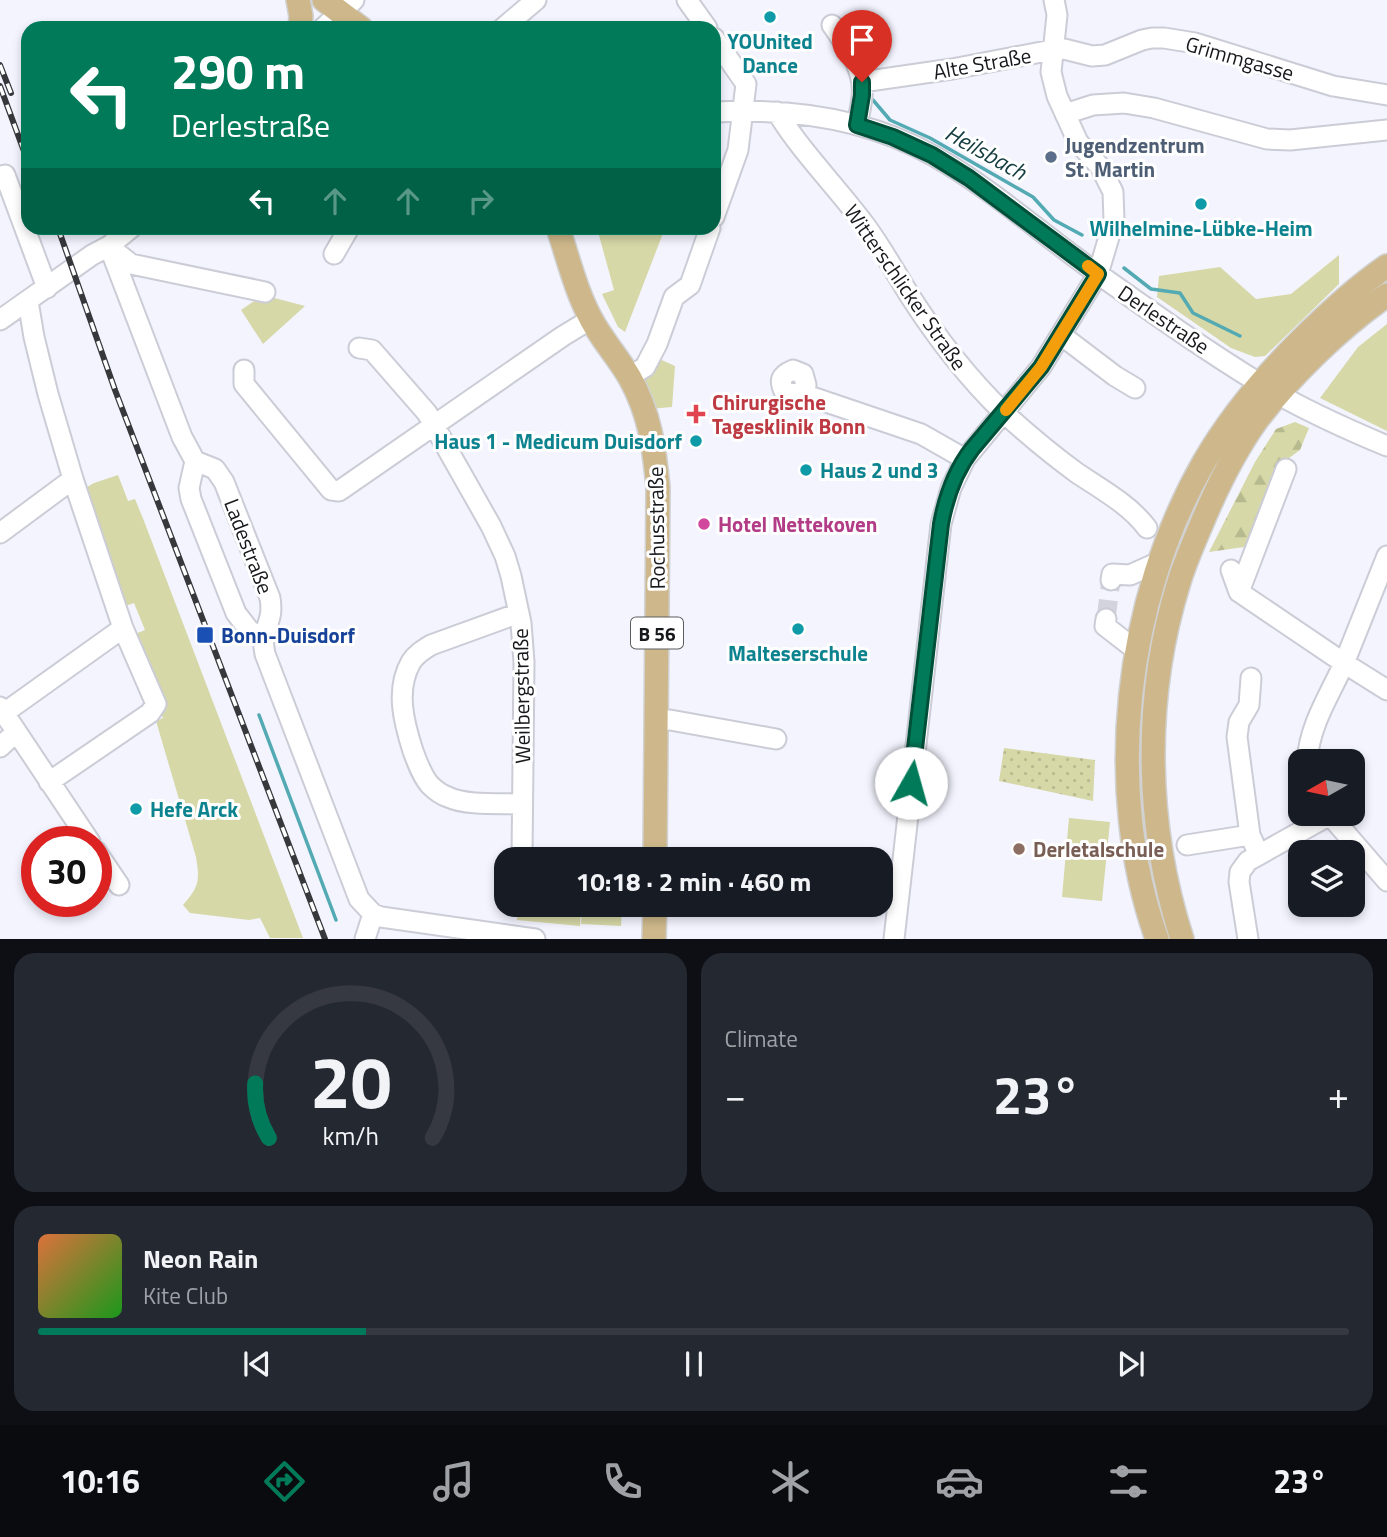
<!DOCTYPE html>
<html lang="en">
<head>
<meta charset="utf-8">
<style>
	:root { --surface:#171b24; --page:#242831; --text:#f1f3f6; --muted:#9ea1a6; --line:#363941; --accent:#007a58 }
	body { margin:0; font-family:"Titillium Web",sans-serif; background:var(--page); color:var(--text); height:100vh; display:flex; flex-direction:column; font-size:26px; white-space:nowrap }
	* { box-sizing:border-box; margin:0 }
	p { font-size:23px; color:var(--muted) }
	.icon { flex:none; width:38px; height:38px; fill:none; stroke:currentColor; stroke-width:2; stroke-linecap:round; stroke-linejoin:round }
	.map { position:relative; height:939px; overflow:hidden }
	.panel { display:flex; flex-direction:column; gap:14px; padding:14px; background:#0d0f14; flex:1 }
	.panel>* { flex:none }
	.banner { position:absolute; left:21px; top:21px; width:700px; height:214px; border-radius:21px; box-shadow:0 4px 10px #0003; background:#007a58; color:#fff; overflow:hidden }
	.needle { width:46px; rotate:261deg }
	.controls { position:absolute; left:1288px; top:749px; display:grid; gap:14px }
	.controls a { display:grid; place-items:center; width:77px; height:77px; border-radius:14px; background:var(--surface); box-shadow:0 4px 10px #0003; font-size:35px }
	.speed { position:absolute; left:21px; top:826px; display:flex; gap:14px; font-size:35px; font-weight:700; text-align:center }
	.speed>* { display:grid; place-content:center; width:91px; height:91px; border-radius:50%; background:var(--surface); box-shadow:0 4px 10px #0003; line-height:1 }
	.speed .limit { border:10px solid #d22; background:#fff; color:#111 }
	.pin { position:absolute; display:grid; place-items:center; width:60px; height:60px; color:#fff; margin:-72px -30px; border-radius:50% 50% 50% 0; rotate:-45deg; box-shadow:0 0 7px #0007 }
	.pin .icon { rotate:45deg }
	.me { position:absolute; width:77px; margin:-38px; rotate:7deg; stroke-linejoin:round; filter:drop-shadow(0 0 5px #0008) }
	.turn { display:flex; align-items:center; gap:24px; height:147px; padding:0 35px; font-size:32px }
	.turn .icon { width:91px; height:91px; stroke-width:2.5 }
	.turn b { display:block; font-size:49px; line-height:60px }
	.lanes { display:flex; align-items:center; height:66px; padding:0 35px; background:#0003; justify-content:center; gap:35px; direction:ltr }
	.lanes .off { opacity:.35 }
	.big { font-size:52px; font-weight:700; line-height:1.1 }
	.panel .card { flex:1; display:flex; flex-direction:column; justify-content:center; gap:10px; min-width:0; padding:0 24px; border-radius:21px; background:var(--page) }
	.panel .dial { align-items:center; gap:0 }
	.dial svg { height:182px; overflow:visible; fill:none; stroke:var(--line); stroke-width:7; stroke-linecap:round; text-anchor:middle }
	.dial text { fill:var(--text); stroke:none }
	.song { display:flex; align-items:center; gap:21px }
	.cover { width:84px; height:84px; border-radius:10px; background:linear-gradient(135deg,hsl(20 70% 55%),hsl(120 70% 35%)) }
	.played { height:7px; border-radius:4px; background:linear-gradient(90deg,var(--accent) 25%,var(--line) 25%) }
	.keys { display:flex; justify-content:space-around; direction:ltr }
	.heat { display:flex; justify-content:space-between; align-items:center; font-size:38px; direction:ltr }
	.panel .tiles { flex:1; display:grid; gap:14px; grid-template-columns:1fr 1fr }
	.card:last-child { grid-column:span 2 }
	.trip { position:absolute; left:494px; top:847px; width:399px; height:70px; border-radius:21px; background:var(--surface); box-shadow:0 4px 10px #0003; font-weight:700; line-height:70px; text-align:center }
	.dock { display:flex; height:112px; justify-content:space-around; align-items:center; background:#090b0e; color:var(--muted) }
	.dock .icon { width:49px; height:49px }
	.dock .current { color:var(--accent) }
	.dock b { font-size:32px; color:var(--text) }
	.map>svg:first-child { display:block }
	.green { fill:#d6d8a7 }
	.forest { fill:url(#forest-firs) }
	.garden { fill:url(#garden-dots) }
	.lines { fill:none; stroke-linecap:round; stroke-linejoin:round }
	.stream { stroke:#53aab3; stroke-width:3.5 }
	.minor-tunnel { stroke:#d2d3dc; stroke-width:19; stroke-dasharray:19 10; stroke-linecap:butt }
	.minor-casing { stroke:#cbccd6; stroke-width:23 }
	.major-casing { stroke:#d1d1d1; stroke-width:26 }
	.minor { stroke:#fff; stroke-width:19 }
	.major { stroke:#ceb88b; stroke-width:23 }
	.rail-casing { stroke:#37383c; stroke-width:6 }
	.rail { stroke:#fff; stroke-width:3.5; stroke-dasharray:10; stroke-linecap:butt }
	.route-casing { stroke:#004f39; stroke-width:18 }
	.route { stroke:#007a58; stroke-width:12 }
	.slow { stroke:#f59e0b; stroke-width:12 }
	.culture-dot { fill:#0f9aa8; stroke:#fff; stroke-width:2.5 }
	.service-dot { fill:#5c6f8a; stroke:#fff; stroke-width:2.5 }
	.health-dot { fill:#e0444e; stroke:#fff; stroke-width:2.5 }
	.hotel-dot { fill:#d1479c; stroke:#fff; stroke-width:2.5 }
	.transit-dot { fill:#1a4fb4; stroke:#fff; stroke-width:2.5 }
	.education-dot { fill:#8d6e63; stroke:#fff; stroke-width:2.5 }
	.labels { text-anchor:middle; dominant-baseline:central; stroke-width:6; stroke-linejoin:round; paint-order:stroke }
	.shield { fill:#fff; stroke:#5d5d5f; stroke-width:2 }
	.shield-label { font-size:19px; font-weight:bold; fill:#17181b }
	.culture-label { font-size:21px; font-weight:bold; fill:#0d838f; stroke:#fff }
	.street-label { font-size:21px; fill:#17181b; stroke:#fff }
	.service-label { font-size:21px; font-weight:bold; fill:#4e5e75; stroke:#fff; text-anchor:start }
	.health-label { font-size:21px; font-weight:bold; fill:#be3a42; stroke:#fff; text-anchor:start }
	.hotel-label { font-size:21px; font-weight:bold; fill:#b23c85; stroke:#fff; text-anchor:start }
	.transit-label { font-size:21px; font-weight:bold; fill:#164399; stroke:#fff; text-anchor:start }
	.education-label { font-size:21px; font-weight:bold; fill:#785e54; stroke:#fff; text-anchor:start }
	.water-label { font-size:23px; font-style:italic; fill:#133c40; stroke:#fff }
</style>
</head>
<body>
<div class="map">
<svg width="1387" height="939" viewBox="0 0 1387 939">
	<defs>
		<pattern id="forest-firs" width="22" height="20" patternUnits="userSpaceOnUse" patternTransform="scale(1.75)"><rect width="22" height="20" fill="#d6d8a7"/><path d="M5 1l3.5 6h-7zM16 11l3.5 6h-7z" fill="#b7b98f"/></pattern>
		<pattern id="garden-dots" width="8" height="8" patternUnits="userSpaceOnUse" patternTransform="scale(1.75)"><rect width="8" height="8" fill="#d6d8a7"/><path d="M2 2h.1M6 6h.1" fill="none" stroke="#b7b98f" stroke-width="1.8" stroke-linecap="round"/></pattern>
	</defs>
	<rect width="100%" height="100%" fill="#f3f4fe"/>
	<path class="green" d="M597,228H665L625,332L618,327L602,294L614,290Z
		M1339,255V284L1265,356L1255,357L1231,348L1157,297L1159,276L1220,267L1256,299L1291,294Z
		M263,295L305,306L263,344L241,310Z
		M1387,324V431L1320,398L1358,347Z
		M655,357L675,366L672,407L649,409L636,377Z
		M1228,445L1203,489L1194,520L1172,582L1158,874L1176,938H1164L1140,830L1137,708L1158,592L1204,477Z
		M118,475L128,501L135,499L144,521L303,938H270L260,918L249,920L190,913L183,905C199,887 200,881 196,857L156,721L163,718L130,636L145,630L134,603L119,608L82,490L94,483Z
		M1069,818L1110,822L1102,901L1062,897Z
		M517,905H581L580,926L517,920Z
		M582,905H622L621,926L581,924Z"/>
	<path class="forest" d="M1295,422L1309,428L1300,450L1281,464L1251,546L1209,552L1255,462L1276,429Z"/>
	<path class="garden" d="M1004,748L1095,760L1093,801L999,781Z"/>
	<g class="lines">
		<path class="stream" d="M873,100L890,120L930,138L1033,197L1054,220L1082,235
			M1124,268L1151,289L1180,293L1193,313L1240,336
			M259,715L336,920"/>
		<path class="minor-tunnel" d="M1106,619L1111,580"/>
		<defs>
			<path id="minor" d="M687,0L707,28
				M832,25C847,47 865,69 862,97C861,106 859,116 857,125
				M323,28L354,0
				M503,28L536,0
				M714,38L746,84L738,150L714,217
				M862,82L952,69L1052,50L1064,49L1092,56L1105,55L1142,40L1152,38H1164L1195,43L1333,86L1387,95
				M714,112C790,108 867,118 934,156C994,190 1045,237 1101,276C1153,313 1205,350 1259,383C1299,408 1344,428 1387,446
				M777,112C802,153 836,186 865,225C882,248 895,272 910,296C937,338 967,377 1003,412C1026,433 1051,454 1077,473C1101,489 1130,505 1147,528
				M1065,114L1093,105L1124,103L1154,108L1267,139L1290,140L1387,130
				M5,175L47,288
				M109,246L182,437L195,461L215,469L224,482L270,598C273,616 268,621 264,637C263,642 264,649 265,654L359,899L373,914L381,917L535,939
				M112,249L131,264L265,292
				M334,254L349,228
				M28,301L34,337L48,394L73,479L123,628L156,704L150,713L49,782
				M0,320L92,255L109,246L131,228
				M1061,335L1115,376L1135,388
				M359,348L372,350L427,413L491,526L505,556L511,576L521,623L524,662L522,859
				M244,370V384L331,490L339,491L563,336L591,319
				M629,377L645,367L657,344L674,297L690,285L710,228
				M803,394L806,385L803,374L793,370C781,375 778,380 785,393L803,394L921,434L965,459
				M195,461L189,488L191,499L236,613L249,630L264,639
				M0,533L73,479
				M1231,570L1239,592L1344,663L1387,690
				M1111,580L1112,574L1130,575L1159,562
				M1239,592L1286,469
				M519,613L431,645C423,650 416,654 411,662C395,690 404,723 413,751C417,762 422,776 430,785C434,789 442,795 448,797C467,806 501,803 522,804
				M1106,619L1105,626L1136,650
				M1251,678L1249,705L1239,722L1237,737L1250,835L1259,855
				M0,707L90,842
				M4,713L123,628
				M657,720H670L776,739
				M0,747L16,732
				M1307,761C1310,723 1330,695 1345,661C1359,626 1373,591 1387,556
				M1329,814L1387,881
				M1187,845L1250,835
				M96,851L119,885
				M365,939L373,914
				M894,939L941,524L951,488L965,459L1041,367L1098,274L1114,220L1113,192L1101,168L1078,142L1057,96L1051,72L1057,15L1054,0
				M1248,939L1239,882L1240,872L1248,861L1330,815"/>
			<path id="major" d="M298,0L301,16L300,28
				M324,0L361,28
				M558,228C568,258 576,291 591,319C602,340 618,357 630,378C650,414 654,447 658,487L655,859
				M654,939L655,905
				M1157,939C1103,788 1125,600 1204,462C1230,417 1263,378 1299,342C1327,314 1355,288 1387,266
				M1182,939C1145,824 1143,697 1179,582C1185,562 1194,542 1202,523C1217,487 1234,452 1257,420C1291,375 1341,327 1387,295"/>
		</defs>
		<use href="#minor" class="minor-casing"/>
		<use href="#major" class="major-casing"/>
		<use href="#minor" class="minor"/>
		<use href="#major" class="major"/>
		<defs>
			<path id="rail" d="M0,65L11,93
				M0,86L28,162
				M58,228L115,390L325,939"/>
		</defs>
		<use href="#rail" class="rail-casing"/>
		<use href="#rail" class="rail"/>
	</g>
	<g class="lines">
		<defs>
			<path id="route" d="M862,82V95L857,125L893,137L932,155L969,178L1098,274L1041,367L972,449C955,471 946,497 941,524L911,783"/>
		</defs>
		<use href="#route" class="route-casing"/>
		<use href="#route" class="route"/>
		<path class="slow" d="M1006,410L1041,367L1098,274L1088,266"/>
	</g>
	<g class="culture-dot">
		<circle cx="770" cy="17" r="7"/>
		<circle cx="1201" cy="204" r="7"/>
		<circle cx="696" cy="441" r="7"/>
		<circle cx="806" cy="470" r="7"/>
		<circle cx="798" cy="629" r="7"/>
		<circle cx="136" cy="809" r="7"/>
	</g>
	<circle class="service-dot" cx="1051" cy="157" r="7"/>
	<path class="health-dot" d="M692.5 403.5h7v7h7v7h-7v7h-7v-7h-7v-7h7z"/>
	<circle class="hotel-dot" cx="704" cy="524" r="7"/>
	<rect class="transit-dot" x="196" y="626" width="18" height="18" rx="3.5"/>
	<circle class="education-dot" cx="1019" cy="849" r="7"/>
	<g class="labels">
		<rect class="shield" x="631" y="617.5" width="52" height="31" rx="5"/>
		<g class="shield-label">
			<text x="657" y="633">B 56</text>
		</g>
		<g class="culture-label">
			<text x="770" y="41">YOUnited<tspan x="770" dy="24">Dance</tspan></text>
			<text x="1201" y="228">Wilhelmine-Lübke-Heim</text>
			<text x="682" y="441" text-anchor="end">Haus 1 - Medicum Duisdorf</text>
			<text x="820" y="470" text-anchor="start">Haus 2 und 3</text>
			<text x="798" y="653">Malteserschule</text>
			<text x="150" y="809" text-anchor="start">Hefe Arck</text>
		</g>
		<g class="street-label">
			<text transform="translate(1240 58) rotate(16)">Grimmgasse</text>
			<text transform="translate(982 63) rotate(-10)">Alte Straße</text>
			<text transform="translate(906 287) rotate(55)">Witterschlicker Straße</text>
			<text transform="translate(1164 319) rotate(34)">Derlestraße</text>
			<text transform="translate(656 528) rotate(-91)">Rochusstraße</text>
			<text transform="translate(249 546) rotate(69)">Ladestraße</text>
			<text transform="translate(521 696) rotate(-91)">Weilbergstraße</text>
		</g>
		<g class="service-label">
			<text x="1065" y="145">Jugendzentrum<tspan x="1065" dy="24">St. Martin</tspan></text>
		</g>
		<g class="health-label">
			<text x="712" y="402">Chirurgische<tspan x="712" dy="24">Tagesklinik Bonn</tspan></text>
		</g>
		<g class="hotel-label">
			<text x="718" y="524">Hotel Nettekoven</text>
		</g>
		<g class="transit-label">
			<text x="221" y="635">Bonn-Duisdorf</text>
		</g>
		<g class="education-label">
			<text x="1033" y="849">Derletalschule</text>
		</g>
		<g class="water-label">
			<text transform="translate(986 152) rotate(29)">Heilsbach</text>
		</g>
	</g>
</svg>
<div class="controls">
<a><svg class="needle" viewBox="-14 -14 28 28"><path d="M0-13l5 13h-10z" fill="#e53935"/><path d="M0 13l5-13h-10z" fill="#9ea1a6"/></svg></a>
<a><svg class="icon" aria-label="layers" viewBox="0 0 24 24"><path d="M12 4l9 5-9 5-9-5zM3 14l9 5 9-5"/></svg></a>
</div>
<div class="speed"><div class="limit">30</div></div>
<div class="pin" style="left:862px;top:82px;background:#d93025"><svg class="icon" aria-label="arrive" viewBox="0 0 24 24"><path d="M6 21V4h12l-3 4 3 4H6"/></svg></div>
<svg class="me" style="left:911px;top:783px" viewBox="-20 -20 40 40"><circle r="19" fill="#fff"/><path d="M0-13L10 11 0 6-10 11z" fill="#007a58"/></svg>
<div class="trip">10:18 · 2 min · 460 m</div>
<div class="banner">
<div class="turn"><svg class="icon" aria-label="left" viewBox="0 0 24 24"><path d="M17 20v-9H6M10 6l-5 5 5 5"/></svg><div><b>290 m</b>Derlestraße</div></div>
<div class="lanes"><svg class="icon" aria-label="left" viewBox="0 0 24 24"><path d="M17 20v-9H6M10 6l-5 5 5 5"/></svg><svg class="icon off" aria-label="ahead" viewBox="0 0 24 24"><path d="M12 20V5M6 11l6-6 6 6"/></svg><svg class="icon off" aria-label="ahead" viewBox="0 0 24 24"><path d="M12 20V5M6 11l6-6 6 6"/></svg><svg class="icon off" aria-label="right" viewBox="0 0 24 24"><path d="M7 20v-9h11M14 6l5 5-5 5"/></svg></div>
</div>
</div>
<section class="panel">
<div class="tiles">
<div class="card dial"><svg viewBox="0 0 100 80">
<path d="M14 69A42 42 0 1 1 86 69"/>
<path d="M14 69A42 42 0 0 1 8 45" stroke="#007a58"/>
<text x="50" y="56" font-size="32" font-weight="700">20</text>
<text x="50" y="72" font-size="11">km/h</text>
</svg></div>
<div class="card"><p>Climate</p>
<div class="heat"><a>−</a><b class="big">23°</b><a>+</a></div>
</div>
<div class="card">
<div class="song"><i class="cover"></i><div><b>Neon Rain</b><p>Kite Club</p></div></div>
<div class="played"></div>
<div class="keys"><svg class="icon" aria-label="previous" viewBox="0 0 24 24"><path d="M18 5L8 12l10 7zM5 5v14"/></svg><svg class="icon" aria-label="pause" viewBox="0 0 24 24"><path d="M8 5v14M16 5v14"/></svg><svg class="icon" aria-label="next" viewBox="0 0 24 24"><path d="M6 5l10 7-10 7zM19 5v14"/></svg></div>
</div>
</div>
</section>
<nav class="dock">
<b>10:16</b>
<svg class="icon current" aria-label="directions" viewBox="0 0 24 24"><path d="M12 3l9 9-9 9-9-9zM9 14v-3h6M13 9l2 2-2 2"/></svg>
<svg class="icon" aria-label="music" viewBox="0 0 24 24"><path d="M9 18V5l10-2v13"/><circle cx="6" cy="18" r="3"/><circle cx="16" cy="16" r="3"/></svg>
<svg class="icon" aria-label="phone" viewBox="0 0 24 24"><path d="M5 4h4l2 5-3 2q2 4 5 5l2-3 5 2v4C11 20 4 13 5 4z"/></svg>
<svg class="icon" aria-label="climate" viewBox="0 0 24 24"><path d="M12 3v18M4 7l16 10M4 17L20 7"/></svg>
<svg class="icon" aria-label="car" viewBox="0 0 24 24"><path d="M5 17H2v-5l4-1 3-4h7l3 4 3 1v5h-3M9 17h6M6 11h13"/><circle cx="7" cy="17" r="2"/><circle cx="17" cy="17" r="2"/></svg>
<svg class="icon" aria-label="filters" viewBox="0 0 24 24"><path d="M4 7h16M4 17h16"/><circle cx="9" cy="7" r="2"/><circle cx="15" cy="17" r="2"/></svg>
<b>23°</b>
</nav>
</body>
</html>
